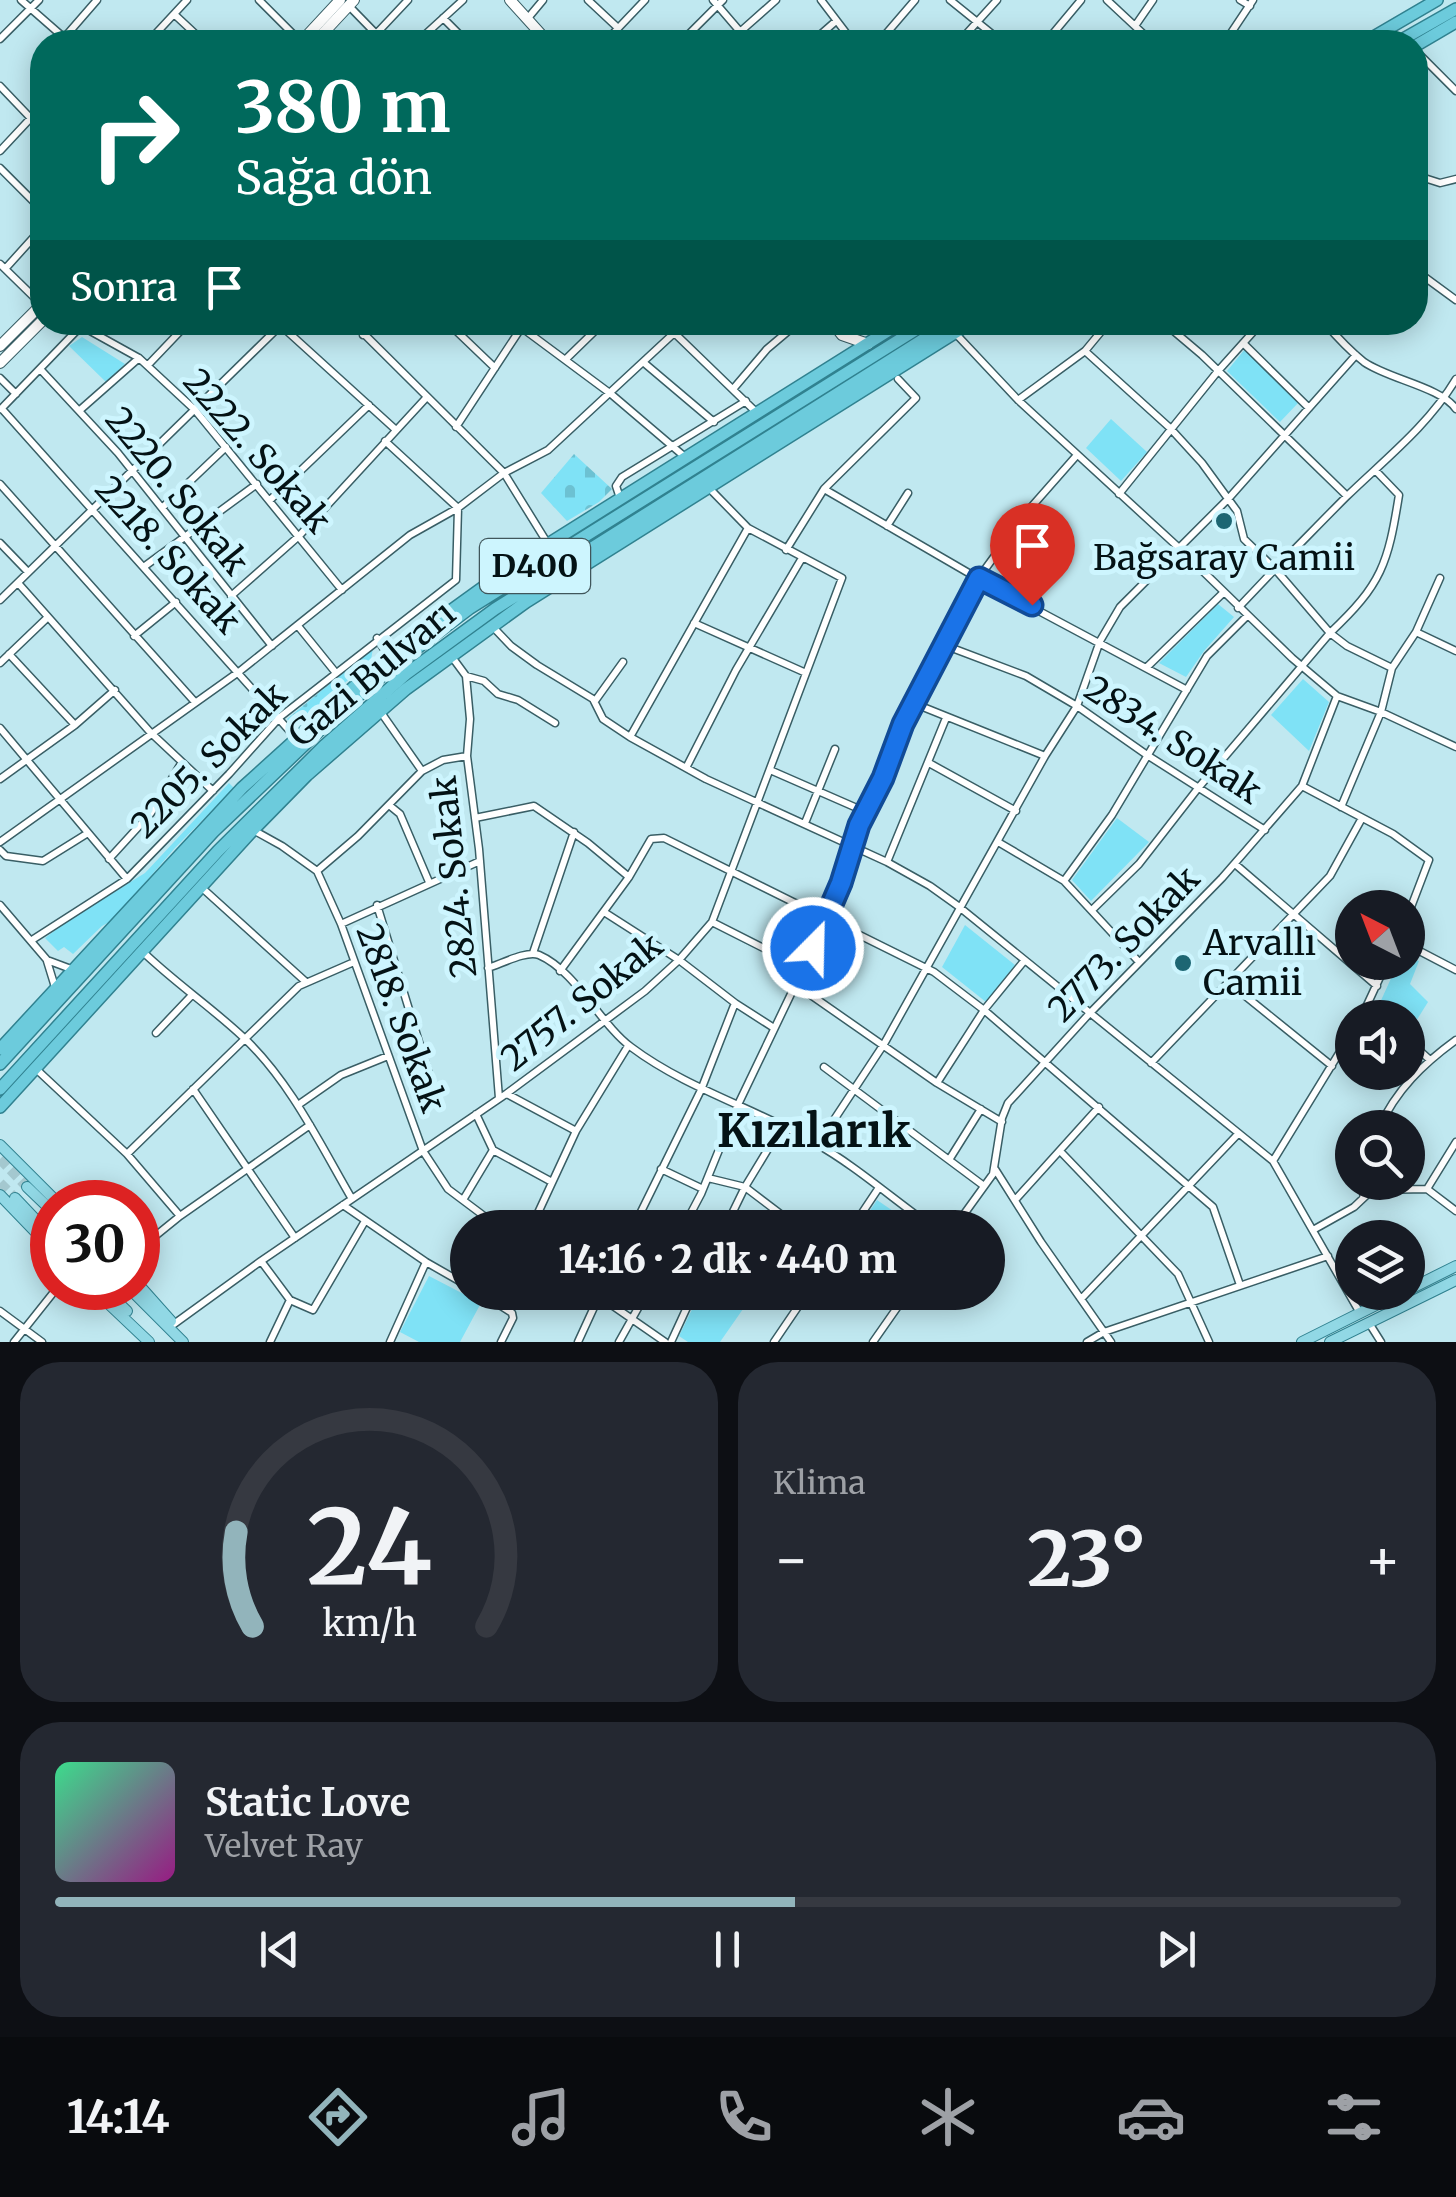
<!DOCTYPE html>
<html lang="tr">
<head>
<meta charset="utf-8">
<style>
	:root { --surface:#171b24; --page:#242831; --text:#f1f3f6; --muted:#9ea1a6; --line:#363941; --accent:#92b4bb }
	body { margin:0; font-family:Merriweather,serif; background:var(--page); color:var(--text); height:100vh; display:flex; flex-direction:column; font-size:38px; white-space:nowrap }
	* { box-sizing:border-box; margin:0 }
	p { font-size:32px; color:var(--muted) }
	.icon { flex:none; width:55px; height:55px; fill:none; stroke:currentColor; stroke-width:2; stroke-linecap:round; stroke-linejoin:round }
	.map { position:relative; height:1342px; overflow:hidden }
	.sheet { display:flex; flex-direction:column; gap:20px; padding:20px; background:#0d0f14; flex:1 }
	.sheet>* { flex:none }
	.banner { position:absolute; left:30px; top:30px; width:1398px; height:305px; border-radius:40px; box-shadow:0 5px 25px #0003; background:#00695c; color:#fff; overflow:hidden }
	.needle { width:65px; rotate:318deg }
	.controls { position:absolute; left:1335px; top:890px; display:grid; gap:20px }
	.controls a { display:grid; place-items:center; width:90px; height:90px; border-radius:50%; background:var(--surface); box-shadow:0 5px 25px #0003; font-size:50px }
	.speed { position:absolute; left:30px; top:1180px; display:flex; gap:20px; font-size:50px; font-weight:700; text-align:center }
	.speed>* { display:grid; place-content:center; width:130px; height:130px; border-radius:50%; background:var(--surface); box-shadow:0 5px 25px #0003; line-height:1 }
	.speed .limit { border:15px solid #d22; background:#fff; color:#111 }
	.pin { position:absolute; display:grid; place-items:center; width:85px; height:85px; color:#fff; margin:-102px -42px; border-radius:50% 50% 50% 0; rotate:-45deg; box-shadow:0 0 10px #0007 }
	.pin .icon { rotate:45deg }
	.me { position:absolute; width:110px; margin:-55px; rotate:23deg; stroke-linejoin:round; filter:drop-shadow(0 0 8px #0008) }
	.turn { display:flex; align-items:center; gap:35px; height:210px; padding:0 40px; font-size:45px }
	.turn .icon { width:130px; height:130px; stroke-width:2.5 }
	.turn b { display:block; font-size:70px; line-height:85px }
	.then { display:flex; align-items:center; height:95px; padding:0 40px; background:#0003; gap:20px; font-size:38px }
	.big { font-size:75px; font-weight:800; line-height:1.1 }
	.sheet .tile { flex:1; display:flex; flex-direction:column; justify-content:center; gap:15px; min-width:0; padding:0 35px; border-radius:40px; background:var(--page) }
	.sheet .dial { align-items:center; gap:0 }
	.dial svg { height:260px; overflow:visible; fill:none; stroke:var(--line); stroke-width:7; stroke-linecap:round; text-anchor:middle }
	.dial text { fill:var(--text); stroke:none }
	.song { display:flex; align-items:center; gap:30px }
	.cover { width:120px; height:120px; border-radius:15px; background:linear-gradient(135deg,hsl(150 70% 55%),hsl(310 70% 35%)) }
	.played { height:10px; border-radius:5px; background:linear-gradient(90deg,var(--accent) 55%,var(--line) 55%) }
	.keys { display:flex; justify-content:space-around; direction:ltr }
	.heat { display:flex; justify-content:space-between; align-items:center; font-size:55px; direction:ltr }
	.sheet .tiles { flex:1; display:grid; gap:20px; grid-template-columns:1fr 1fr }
	.tile:last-child { grid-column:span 2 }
	.trip { position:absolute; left:450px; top:1210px; width:555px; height:100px; border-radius:50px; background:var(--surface); box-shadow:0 5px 25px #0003; font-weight:800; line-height:100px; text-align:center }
	.tab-bar { display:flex; height:160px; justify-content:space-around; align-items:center; background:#090b0e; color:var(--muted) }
	.tab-bar .icon { width:70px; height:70px }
	.tab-bar .on { color:var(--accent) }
	.tab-bar b { font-size:45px; color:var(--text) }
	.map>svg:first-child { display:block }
	.grass { fill:url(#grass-dots) }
	.cemetery { fill:url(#cemetery-stones) }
	.green { fill:#7fe2f6 }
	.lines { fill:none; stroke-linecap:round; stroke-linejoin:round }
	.primary-tunnel { stroke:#a4c8cf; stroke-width:10; stroke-dasharray:10 5; stroke-linecap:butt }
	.minor-casing { stroke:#395e65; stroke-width:9 }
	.secondary-casing { stroke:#395e65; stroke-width:12 }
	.primary-casing { stroke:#308290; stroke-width:12 }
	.trunk-casing { stroke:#308290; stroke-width:14 }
	.minor { stroke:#fff; stroke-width:6 }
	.secondary { stroke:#fff; stroke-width:10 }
	.primary { stroke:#91d8e5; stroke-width:10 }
	.trunk { stroke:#6ccbdc; stroke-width:11 }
	.route-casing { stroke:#114b97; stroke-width:25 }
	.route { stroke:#1a73e8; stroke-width:18 }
	.poi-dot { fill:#1d6673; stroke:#cdf5fe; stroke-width:4 }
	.labels { text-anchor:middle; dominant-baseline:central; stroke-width:10; stroke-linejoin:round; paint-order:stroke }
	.shield { fill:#cdf5fe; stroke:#40565b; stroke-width:2.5 }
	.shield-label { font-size:32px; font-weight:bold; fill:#041215 }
	.street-label { font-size:35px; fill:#041215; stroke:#cdf5fe }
	.poi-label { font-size:35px; fill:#041215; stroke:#cdf5fe }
	.district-label { font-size:45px; font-weight:bold; fill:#041215; stroke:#cdf5fe }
</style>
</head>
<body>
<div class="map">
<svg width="1456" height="1342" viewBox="0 0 1456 1342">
	<defs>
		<pattern id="grass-dots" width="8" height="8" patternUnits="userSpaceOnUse" patternTransform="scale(2.5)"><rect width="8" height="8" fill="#7fe2f6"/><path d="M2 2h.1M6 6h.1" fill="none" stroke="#6cc1d2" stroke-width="1.8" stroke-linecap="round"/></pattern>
		<pattern id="cemetery-stones" width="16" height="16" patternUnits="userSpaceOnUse" patternTransform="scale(2.5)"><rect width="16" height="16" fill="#7fe2f6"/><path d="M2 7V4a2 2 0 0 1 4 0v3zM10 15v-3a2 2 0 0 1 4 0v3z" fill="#6cc1d2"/></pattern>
	</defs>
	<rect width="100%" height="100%" fill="#c0e8f0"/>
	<path class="grass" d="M373,648L371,660L293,728L287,719Z"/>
	<path class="cemetery" d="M574,454L612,489L599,502L567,521L541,493Z"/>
	<path class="green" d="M82,337L125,364L106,382L69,346Z
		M1245,349L1299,402L1280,422L1227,371Z
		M1111,419L1147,452L1121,481L1086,448Z
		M1218,604L1234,617L1204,651L1186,677L1159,663Z
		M1303,679L1329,702L1309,751L1271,715Z
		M229,783L234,788L174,849L113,920L102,926L73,954L64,947L58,951L45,938L67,921L145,873Z
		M1117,818L1149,842L1091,901L1072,880Z
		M965,925L1015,965L986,1002L942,967Z
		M1408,957L1419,961L1410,984L1428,1002L1408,1034V1018L1386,1017L1378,1007L1398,963L1408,962Z
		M877,1200L915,1226L913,1227H859Z
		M429,1276L481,1303L460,1342H419L400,1332Z
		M700,1293H712L743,1309L720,1342H688L679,1336Z"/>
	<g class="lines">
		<path class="primary-tunnel" d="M0,1159L27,1187
			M0,1183L15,1198"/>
		<defs>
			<path id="minor" d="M21,0L69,42
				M259,0L300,41
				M588,0L618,28
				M713,0L749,42
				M821,0L853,42
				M950,0L1002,42
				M1107,0L1152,42
				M1240,0L1250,6
				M349,6L384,42
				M174,14L204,42
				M443,18L467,42
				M528,18L543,0
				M1135,26L1153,0
				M741,31L776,0
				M376,34L408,0
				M64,38L97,0
				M0,39L39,0
				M148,42L187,0
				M417,42L463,0
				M526,42L537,30
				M605,42L645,0
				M681,42L723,0
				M812,42L836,21
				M879,42L915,0
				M959,42L997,0
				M1046,42L1081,0
				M1225,42L1253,0
				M1415,50L1456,91
				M0,86L42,130
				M0,151L42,106
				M0,168L42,210
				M1415,175L1440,183L1456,179
				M0,264L42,305
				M5,269L42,228
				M1415,270L1456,300
				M74,322L139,358L195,410L342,590
				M277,322L396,430
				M352,322L504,473L548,544
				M404,322L411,330L419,322
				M447,322L495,368
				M514,322L611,394L685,457
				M663,322L756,412
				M1163,322L1202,355L1347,496
				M1324,322C1336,336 1350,351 1364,362C1388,379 1441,387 1456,409
				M956,334L1018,400L1178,547L1292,658L1337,696L1381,712L1392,668L1347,646L1330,633L1199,787L1139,864L1093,909
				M363,335L376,322
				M1243,343L1309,408
				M1085,351L1170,428L1202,463L1237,511L1244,539L1275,569L1238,608
				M566,359L604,322
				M643,362L714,422
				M148,365L189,322
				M41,370L118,453L272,646
				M0,378L16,394
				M734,388L767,349L799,322
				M1018,400L1085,351L1109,322
				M1,409L85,322
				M2,409L295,737
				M80,410L139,358
				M456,427L525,322
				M1375,470L1399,495C1388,564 1382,584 1330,633L1275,569C1299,545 1322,521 1346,497C1384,460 1428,426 1456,379
				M0,484L194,701
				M824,489L979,579L1187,690
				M1119,494L1218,371L1262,322
				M620,498L616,486L622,477L746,401
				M270,500L369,405
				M162,508L226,447
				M887,526L908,493
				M0,543L28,572
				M786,550L824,489L916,398L898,379
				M145,566L257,484
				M18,583L150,732L213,791
				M231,596L299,536L426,398
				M0,600L284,322
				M694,623L806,673
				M298,626L336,673
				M493,627L511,646L537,665L593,699L603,719L630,737L706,779L887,862L930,886L958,906L1273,1161L1360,1313
				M1416,632L1456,651
				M134,636L176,602
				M377,638L388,656
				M944,645L1026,676L1077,706L1147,755L1265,830
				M9,654L75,725
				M452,657L466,676L470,719L467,756L479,849L499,1098
				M0,663L47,618
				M1147,667L1223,593
				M1392,668L1416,632L1440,578
				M466,676L484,681L498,694L518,700L555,723
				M595,701L623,662
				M913,703L1045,756
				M380,711L422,771
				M0,728L127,879
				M630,737L748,528
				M929,763L1016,811
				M686,768L736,670L802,558
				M770,770L866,812
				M0,779L75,725L115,690
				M1302,786L1393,834L1429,860L1408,915
				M389,805L400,814L429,882
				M1341,807L1381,712L1456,747
				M475,818L534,806L588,843L629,877
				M805,823L835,749
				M255,831L282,846L317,871L341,924L423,1151L448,1189L500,1228
				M0,842L240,671L410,535L458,508L504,473L548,450L686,322
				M998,842L1064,881L1139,962
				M0,850L6,856L43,861L88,833
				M109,859L151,813L182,762
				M887,862L946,718
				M1235,864L1377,986
				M317,871L358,836L422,771L443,760L467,756
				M1064,881L1112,815L1207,656L1247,616
				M201,887L306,982
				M0,905L47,960L71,969
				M377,905L434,1091
				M604,912L679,960L735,1003L701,1090L633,1228
				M712,922L803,968
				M341,924L480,861
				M32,940L127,879L229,774L280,717L456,580L458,508L385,441
				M1408,945L1456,970
				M142,951C174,982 211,1007 243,1037C290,1081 320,1144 352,1199
				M533,953L574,832
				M47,961L55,987
				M488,968C501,964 527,950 539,955C576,971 600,1024 631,1047C687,1089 755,1108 815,1143C856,1166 894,1200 934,1228
				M560,971L629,877L651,839L664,838L934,972L984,1010L1213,1207L1240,1285
				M1228,982L1332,1066
				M795,984L937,1083L1002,1122
				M735,1003L774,1028
				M1369,1005L1382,1018
				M1361,1018L1387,962
				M156,1033L192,995
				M1408,1040L1430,1060
				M1151,1063L1330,876L1362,818
				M824,1067L984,1186
				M35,1068L127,1154L180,1216
				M937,1083L984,1010L1024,961
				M193,1089L295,1238
				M507,1094L576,1131
				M298,1105L341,1075L388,1056
				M476,1114L493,1150L552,1182
				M1379,1128C1396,1090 1423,1064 1456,1040
				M818,1144L884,1044L1045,756L1077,706L1100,641L1120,607L1229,498L1356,355
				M1060,1151L1178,1274L1209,1342
				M127,1154L299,986L354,962
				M949,1160L981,1109
				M1273,1161L1352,1032
				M661,1169L703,1189
				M995,1169L1041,1242L1111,1342
				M708,1178L745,1187L799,1228
				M1427,1189L1456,1211
				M1363,1198L1367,1182
				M1016,1199L1099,1107
				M463,1200L493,1150
				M343,1205L426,1262L468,1286
				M531,1228L576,1131L628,1046
				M683,1228L701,1194L734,1113L813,948L841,883L859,825L913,703L983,572L1026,513L1077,455
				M725,1228L745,1187L782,1126
				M852,1228L878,1189
				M954,1228L993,1174L1002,1118L1008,1103L1089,1014L1222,878L1302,786L1337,696
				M1313,1230L1354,1207L1372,1190L1427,1189L1456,1142
				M138,1250L180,1216L310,1125
				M261,1261L290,1300L270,1342
				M479,1292L512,1313L513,1318L501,1342
				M593,1292L665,1342
				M888,1292L901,1302
				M1082,1298L1238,1134
				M290,1300L313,1310L365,1221
				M0,1311L42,1342
				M1369,1323L1381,1342
				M174,1324L261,1261L506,1094L645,991L679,960L712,922L842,578L748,528L709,488
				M14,1342L57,1288
				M390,1342L426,1262
				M578,1342L601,1292
				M619,1342L647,1292
				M671,1342L694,1292
				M774,1342L808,1292
				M873,1342L908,1292
				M1087,1342L1104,1332L1328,1256"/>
			<path id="secondary" d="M510,0L548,42
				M301,42L340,0
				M315,42L354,0
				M832,322L842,335L868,344
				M0,346L42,304
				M0,363L42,321"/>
			<path id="primary" d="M0,1145L57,1202
				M27,1187L52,1211
				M0,1195L52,1249
				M15,1198L52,1237
				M138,1284L171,1321
				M92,1288L149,1342
				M103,1288L127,1311
				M129,1288L183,1342
				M1408,1290L1456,1266
				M1302,1342L1402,1292
				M1330,1342L1456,1280"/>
			<path id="trunk" d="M1365,42L1437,0
				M1398,42L1456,9
				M1415,46L1456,22
				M0,1049L242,788L388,656L510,568L902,322
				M0,1064L213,832L343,708L396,664L470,608L928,322
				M0,1089L218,851L324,746L406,674L495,609L951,322
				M0,1107L253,830L307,775L406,689L526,602L972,322"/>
		</defs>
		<use href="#minor" class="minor-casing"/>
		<use href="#secondary" class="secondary-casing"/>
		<use href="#primary" class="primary-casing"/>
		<use href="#trunk" class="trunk-casing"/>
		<use href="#minor" class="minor"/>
		<use href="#secondary" class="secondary"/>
		<use href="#primary" class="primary"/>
		<use href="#trunk" class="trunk"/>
	</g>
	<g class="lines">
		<defs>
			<path id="route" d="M813,948L841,883L859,825L883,778L903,724L979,578L1032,605"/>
		</defs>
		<use href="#route" class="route-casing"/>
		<use href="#route" class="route"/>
	</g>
	<g class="poi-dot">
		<circle cx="1224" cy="521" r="10"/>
		<circle cx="1183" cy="963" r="10"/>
	</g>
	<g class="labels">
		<rect class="shield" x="480" y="539" width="110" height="54" rx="8"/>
		<g class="shield-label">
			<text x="535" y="566">D400</text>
		</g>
		<g class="street-label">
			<text transform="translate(257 451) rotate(49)">2222. Sokak</text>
			<text transform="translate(177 491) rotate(51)">2220. Sokak</text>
			<text transform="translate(168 555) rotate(48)">2218. Sokak</text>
			<text transform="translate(372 674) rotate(-40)">Gazi Bulvarı</text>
			<text transform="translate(1173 740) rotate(33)">2834. Sokak</text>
			<text transform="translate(209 760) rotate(-45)">2205. Sokak</text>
			<text transform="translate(454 877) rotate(-96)">2824. Sokak</text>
			<text transform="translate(1124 944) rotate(-46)">2773. Sokak</text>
			<text transform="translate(582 1002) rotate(-39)">2757. Sokak</text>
			<text transform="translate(401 1018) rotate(70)">2818. Sokak</text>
		</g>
		<g class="poi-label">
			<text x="1224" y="558">Bağsaray Camii</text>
			<text x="1203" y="943" text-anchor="start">Arvallı<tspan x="1203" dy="40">Camii</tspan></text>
		</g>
		<g class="district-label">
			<text x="814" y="1131">Kızılarık</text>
		</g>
	</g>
</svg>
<div class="controls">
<a><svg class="needle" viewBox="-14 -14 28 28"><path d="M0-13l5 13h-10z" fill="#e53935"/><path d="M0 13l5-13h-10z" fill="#9ea1a6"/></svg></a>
<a><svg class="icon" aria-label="sound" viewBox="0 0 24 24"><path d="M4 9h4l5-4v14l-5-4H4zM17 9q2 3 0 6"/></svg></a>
<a><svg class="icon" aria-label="search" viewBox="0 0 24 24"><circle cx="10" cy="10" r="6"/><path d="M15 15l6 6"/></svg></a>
<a><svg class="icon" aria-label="layers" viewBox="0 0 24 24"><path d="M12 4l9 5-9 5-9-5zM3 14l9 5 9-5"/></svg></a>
</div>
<div class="speed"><div class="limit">30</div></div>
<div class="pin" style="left:1032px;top:605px;background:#d93025"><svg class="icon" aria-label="arrive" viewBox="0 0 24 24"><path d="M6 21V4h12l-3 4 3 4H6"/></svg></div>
<svg class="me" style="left:813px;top:948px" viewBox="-20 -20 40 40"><circle r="17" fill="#1a73e8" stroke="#fff" stroke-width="3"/><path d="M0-11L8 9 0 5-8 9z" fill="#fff"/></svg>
<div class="trip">14:16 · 2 dk · 440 m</div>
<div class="banner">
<div class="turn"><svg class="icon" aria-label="right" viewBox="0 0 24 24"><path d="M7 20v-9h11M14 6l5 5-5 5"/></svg><div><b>380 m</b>Sağa dön</div></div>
<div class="then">Sonra<svg class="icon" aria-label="arrive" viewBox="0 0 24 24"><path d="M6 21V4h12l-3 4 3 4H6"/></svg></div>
</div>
</div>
<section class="sheet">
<div class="tiles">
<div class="tile dial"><svg viewBox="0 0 100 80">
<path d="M14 69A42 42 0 1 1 86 69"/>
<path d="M14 69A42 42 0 0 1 9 40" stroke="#92b4bb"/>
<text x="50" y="56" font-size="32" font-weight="700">24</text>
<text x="50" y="72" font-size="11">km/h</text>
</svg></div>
<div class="tile"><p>Klima</p>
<div class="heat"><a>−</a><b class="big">23°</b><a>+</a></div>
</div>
<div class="tile">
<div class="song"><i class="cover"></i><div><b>Static Love</b><p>Velvet Ray</p></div></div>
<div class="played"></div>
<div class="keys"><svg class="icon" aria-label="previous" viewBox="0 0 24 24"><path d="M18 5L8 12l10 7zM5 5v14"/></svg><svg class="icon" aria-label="pause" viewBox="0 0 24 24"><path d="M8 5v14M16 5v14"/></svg><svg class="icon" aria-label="next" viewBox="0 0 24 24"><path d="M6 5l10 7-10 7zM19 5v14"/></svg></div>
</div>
</div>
</section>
<nav class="tab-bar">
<b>14:14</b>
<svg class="icon on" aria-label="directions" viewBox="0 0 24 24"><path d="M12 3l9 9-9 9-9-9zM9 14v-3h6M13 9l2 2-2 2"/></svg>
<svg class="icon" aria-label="music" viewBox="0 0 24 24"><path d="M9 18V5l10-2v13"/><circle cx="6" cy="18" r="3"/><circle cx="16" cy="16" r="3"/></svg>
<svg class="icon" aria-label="phone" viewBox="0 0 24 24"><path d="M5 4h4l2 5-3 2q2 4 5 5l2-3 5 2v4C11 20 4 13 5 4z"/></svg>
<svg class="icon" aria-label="climate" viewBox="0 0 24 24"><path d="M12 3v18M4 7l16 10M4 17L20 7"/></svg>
<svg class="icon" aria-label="car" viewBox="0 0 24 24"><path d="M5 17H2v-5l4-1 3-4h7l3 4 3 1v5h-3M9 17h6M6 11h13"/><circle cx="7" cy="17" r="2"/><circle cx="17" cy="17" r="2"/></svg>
<svg class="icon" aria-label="filters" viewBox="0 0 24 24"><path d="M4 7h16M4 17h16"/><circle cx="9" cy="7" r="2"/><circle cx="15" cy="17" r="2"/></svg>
</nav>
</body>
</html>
